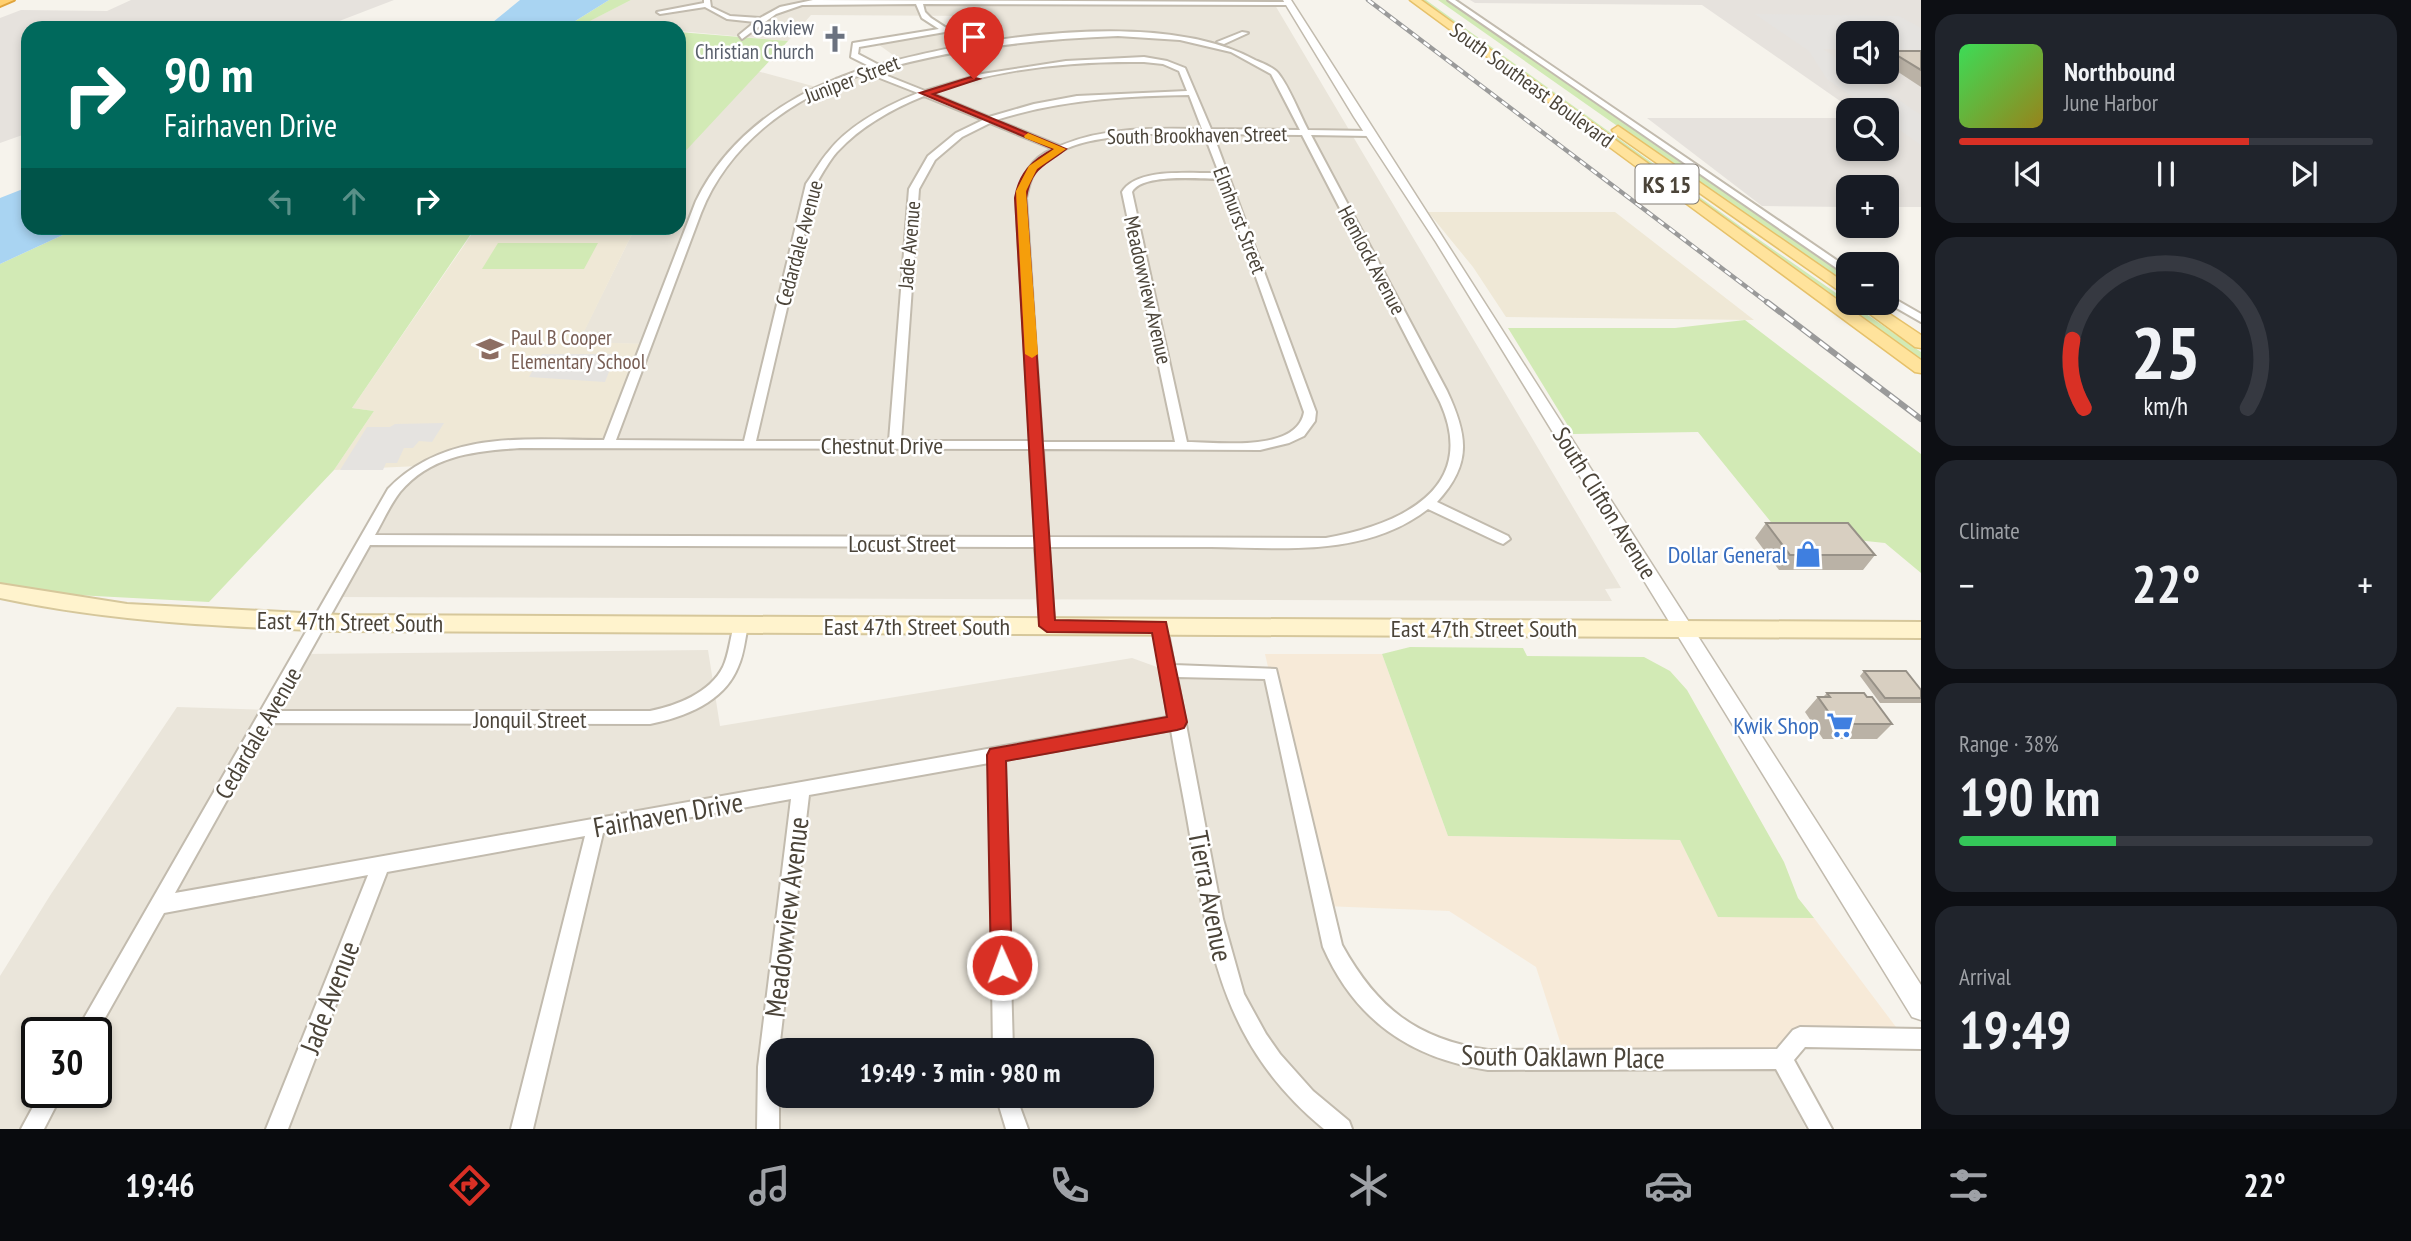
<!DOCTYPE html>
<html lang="en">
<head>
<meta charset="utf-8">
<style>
	:root { --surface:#171b24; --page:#20242c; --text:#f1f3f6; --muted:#9ea1a6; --line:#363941; --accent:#d93025 }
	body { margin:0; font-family:"PT Sans Narrow",sans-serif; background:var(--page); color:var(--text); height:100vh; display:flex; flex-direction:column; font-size:26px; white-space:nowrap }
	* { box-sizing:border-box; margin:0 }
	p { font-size:23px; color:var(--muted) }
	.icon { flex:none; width:38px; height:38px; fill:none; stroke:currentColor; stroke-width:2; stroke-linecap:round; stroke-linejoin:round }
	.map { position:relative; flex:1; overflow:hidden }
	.details { display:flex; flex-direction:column; gap:14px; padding:14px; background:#0d0f14; width:490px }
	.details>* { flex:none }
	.top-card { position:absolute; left:21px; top:21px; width:665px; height:214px; border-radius:21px; box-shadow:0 4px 10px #0003; background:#00695c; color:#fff; overflow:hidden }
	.controls { position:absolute; left:1836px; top:21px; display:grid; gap:14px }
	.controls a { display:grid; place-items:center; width:63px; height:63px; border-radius:14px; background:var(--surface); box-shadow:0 4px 10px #0003; font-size:35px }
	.speed { position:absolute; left:21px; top:1017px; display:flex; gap:14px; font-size:35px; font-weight:700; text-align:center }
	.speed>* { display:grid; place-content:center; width:91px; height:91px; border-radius:50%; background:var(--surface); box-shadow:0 4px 10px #0003; line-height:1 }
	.speed .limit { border:4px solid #111; border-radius:10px; background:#fff; color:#111 }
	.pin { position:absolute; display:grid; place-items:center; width:60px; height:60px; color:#fff; margin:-72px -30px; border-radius:50% 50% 50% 0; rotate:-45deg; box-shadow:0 0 7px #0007 }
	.pin .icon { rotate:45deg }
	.me { position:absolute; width:77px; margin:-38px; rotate:358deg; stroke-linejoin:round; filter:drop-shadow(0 0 5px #0008) }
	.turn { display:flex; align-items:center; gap:24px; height:147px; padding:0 28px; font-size:32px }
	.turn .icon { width:91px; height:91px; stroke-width:2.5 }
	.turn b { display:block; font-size:49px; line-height:60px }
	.lanes { display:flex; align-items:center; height:66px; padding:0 28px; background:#0003; justify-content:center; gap:35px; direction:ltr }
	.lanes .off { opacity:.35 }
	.big { font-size:52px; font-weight:600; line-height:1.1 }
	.details .widget { flex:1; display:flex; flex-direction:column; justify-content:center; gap:10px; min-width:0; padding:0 24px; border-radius:21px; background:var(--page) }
	.details .dial { align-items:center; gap:0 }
	.dial svg { height:182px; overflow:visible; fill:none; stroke:var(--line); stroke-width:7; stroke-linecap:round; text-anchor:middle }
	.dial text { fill:var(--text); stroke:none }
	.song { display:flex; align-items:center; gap:21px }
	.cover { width:84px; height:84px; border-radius:10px; background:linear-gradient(135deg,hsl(130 70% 55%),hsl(50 70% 35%)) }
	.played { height:7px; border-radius:4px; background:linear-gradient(90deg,var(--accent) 70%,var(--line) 70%) }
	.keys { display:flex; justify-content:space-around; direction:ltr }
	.heat { display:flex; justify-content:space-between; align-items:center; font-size:38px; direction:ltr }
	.charge { height:10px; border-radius:5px; background:linear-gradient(90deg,#34c759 38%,var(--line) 0) }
	.trip { position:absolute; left:766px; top:1038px; width:388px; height:70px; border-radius:21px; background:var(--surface); box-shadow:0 4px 10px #0003; font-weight:600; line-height:70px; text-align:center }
	.dock { display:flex; height:112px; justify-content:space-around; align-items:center; background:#090b0e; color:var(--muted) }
	.dock .icon { width:49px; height:49px }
	.dock .selected { color:var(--accent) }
	.dock b { font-size:32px; color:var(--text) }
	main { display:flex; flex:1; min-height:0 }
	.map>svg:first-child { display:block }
	.residential { fill:#eae5da; fill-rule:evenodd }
	.commercial { fill:#f7ead8 }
	.industrial { fill:#e6e2dd; fill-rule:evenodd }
	.education { fill:#efe8d6 }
	.green { fill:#d2eab5 }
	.parking { fill:#e5e3e0 }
	.water { fill:#a9d4f2 }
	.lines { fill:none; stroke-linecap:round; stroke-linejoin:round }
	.minor-casing { stroke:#c2bbae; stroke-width:4 }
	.tertiary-casing { stroke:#c2bbae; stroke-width:3 }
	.secondary-casing { stroke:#d6c79b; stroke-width:4 }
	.primary-casing { stroke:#e6c16a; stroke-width:3 }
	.motorway-casing { stroke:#e0a43c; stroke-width:4 }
	.minor { fill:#fff; fill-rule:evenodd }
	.tertiary { fill:#fff; fill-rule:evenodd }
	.secondary { fill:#fff3cd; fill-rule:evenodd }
	.primary { fill:#ffe39c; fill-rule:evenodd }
	.motorway { fill:#ffcf6e; fill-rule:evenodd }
	.rail-far1-casing { stroke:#9a9a9a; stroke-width:4.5 }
	.rail-casing { stroke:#9a9a9a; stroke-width:6 }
	.rail-far1 { stroke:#fff; stroke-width:2.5; stroke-dasharray:7; stroke-linecap:butt }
	.rail { stroke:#fff; stroke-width:3.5; stroke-dasharray:11; stroke-linecap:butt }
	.wall { fill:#bab2a6 }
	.building { fill:#d8cfc1; stroke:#979187; stroke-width:2 }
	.route { fill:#d93025; stroke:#8d1f18; stroke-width:2 }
	.slow { fill:#f59e0b }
	.labels { text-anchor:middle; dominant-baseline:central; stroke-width:5; stroke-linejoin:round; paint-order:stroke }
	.far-worship-label { font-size:21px; fill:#5b616d; stroke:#fff; text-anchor:end }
	.far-street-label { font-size:21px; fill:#4b4439; stroke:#fff }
	.far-education-label { font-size:21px; fill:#785e54; stroke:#fff; text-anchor:start }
	.shield { fill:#fff; stroke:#817c74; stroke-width:2 }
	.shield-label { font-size:23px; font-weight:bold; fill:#4b4439 }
	.street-label { font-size:24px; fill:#4b4439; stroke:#fff }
	.shop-label { font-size:24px; fill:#366cbe; stroke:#fff; text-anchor:end }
	.near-street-label { font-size:28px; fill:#4b4439; stroke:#fff }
</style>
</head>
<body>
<main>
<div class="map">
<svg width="1921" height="1129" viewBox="0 0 1921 1129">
	<rect width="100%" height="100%" fill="#f6f3ec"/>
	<path class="residential" d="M631,0H1272L1621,588L1605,589L1612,601L335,597L404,479L648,344L578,343L635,228H679V151L757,71L820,88L900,60L875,42L946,30L977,16L811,15L788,41L679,31V28L583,24Z
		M708,650L720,726L1132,658L1168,671L1271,673L1345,972L1443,1052L1771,1059L1806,1129H0V976L51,894L177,707L271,710L303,654ZM37,1032H96V1092H37ZM779,1050H1143V1096H779Z"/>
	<path class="commercial" d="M1265,654H1382L1448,836L1680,840L1718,916L1814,918L1905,1039L1808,1038L1782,1059L1564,1054L1536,967L1449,911L1324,906Z"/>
	<path class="industrial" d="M131,0H394L321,28H28V133L0,143V18L21,10L107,11Z
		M1470,0H1921V207H1887L1886,187H1848V207L1762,206L1647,118H1848V149H1886V110H1853L1702,5L1475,3ZM1848,33H1886V72H1848Z"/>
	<path class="education" d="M1428,212H1615L1754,320L1506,317L1473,267Z
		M476,228H635L579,342L649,344L609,443L493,445L418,466L334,470L374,411L352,408Z"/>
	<path class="green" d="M609,0H631L584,24L628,28H564Z
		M1419,0H1426L1751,234L1921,352V361Z
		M1438,0H1446L1848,278V288Z
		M679,32L788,41L679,158Z
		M78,228H475L352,408L374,411L334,470L209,602L0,591V264Z
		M498,243H598L584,269H482Z
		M1745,320L1921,454V573L1885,543L1779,532L1698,432L1573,434L1508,328H1675Z
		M1410,647L1523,648L1527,656L1644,657L1670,671L1687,690L1784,862L1798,898L1814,918L1718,917L1680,840L1448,836L1382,654Z"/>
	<path class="parking" d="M1755,14L1899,16L1921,28V50L1887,49L1886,33H1848V49H1823L1848,66V72H1856L1921,115V145L1887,121L1886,110H1872L1827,79L1809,51Z
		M542,354H616L605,382L529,377Z
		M444,423L432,442L419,441L413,448H404L397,463H386L383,470H340L367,427H390L395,424Z"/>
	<path class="water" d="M520,0H609L564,28H476L493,22Z
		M28,187V228H78L0,264V198Z"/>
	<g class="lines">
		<defs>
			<path id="minor" d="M704,0H710L711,7L730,16L760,18L780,7L813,0L1291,2L1289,5L923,4L925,12L931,18L951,31V33L945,32L859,47L858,54L879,65C979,37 1161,8 1255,60C1262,63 1273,67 1278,73C1290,88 1299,113 1308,130L1372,131L1373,133L1369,136L1311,135L1447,391C1468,436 1472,464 1437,502L1508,536L1510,539L1503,544L1498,542L1428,509C1366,557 1285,548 1211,547C1157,547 1103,547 1049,547L1054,626L1052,630H1042L1040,626L1035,547L370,545L277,711H650C676,706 710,693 723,667C729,654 730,639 734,625L736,621H746L748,625C745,639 744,654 738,667C724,702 685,717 650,724L270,723L175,893L1168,717L1153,627L1155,623H1165L1167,627L1174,665L1276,669L1342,945C1377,1008 1416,1039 1488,1050L1777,1049L1793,1030L1800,1027L1921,1029V1049L1805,1047L1794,1060L1832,1129H1809L1776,1069L1488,1070C1410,1058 1355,1020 1323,947L1265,679L1177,677L1223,919L1244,994L1266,1034L1280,1054L1313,1091L1349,1121L1352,1129H1324C1227,1049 1210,958 1191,841C1185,803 1177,767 1171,730L1005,760L1013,1050H993L989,763L809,795L779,1050V1129H757L758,1067L791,799L603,833L533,1129H511L585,836L387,872L288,1129H266L368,875L164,913L96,1034L76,1032L388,489C446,429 528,440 604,440L696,201C724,143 777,102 836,79C848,75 860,69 871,67L851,57L853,43L939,29L922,18L916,4L802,5L776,14L742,39L739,35L755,22L727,19L705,7L660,14L657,12L704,3ZM1118,36L1180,40L1231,52L1271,74L1300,130L1211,129L1185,68L1167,61L1144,57L1066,61L982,74L925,91L875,71C955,48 1035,39 1118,36ZM1144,62L1163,64L1179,71L1187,91L1077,96L1034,104L989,117L931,93C997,68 1075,61 1144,62ZM867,73L918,93C886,106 850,124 829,151C820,161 814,173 806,184L744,441L616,440L701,213C729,142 796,94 867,73ZM1189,95L1202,129C1155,128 1105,127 1060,146L996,120C1059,100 1123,96 1189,95ZM924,96L983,120L956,133L928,156L909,189L889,441H756L816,184C822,174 829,161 837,152C861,126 892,109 924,96ZM990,123L1053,149C1030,158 1023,176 1016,198L1030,441H901L919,189L935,160L962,137ZM1149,134H1204L1219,173C1192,174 1137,167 1122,192L1175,442H1042L1026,198C1028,190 1030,178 1035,172C1060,139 1111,137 1149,134ZM1213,134L1302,135L1440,402C1480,490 1398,525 1326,538L1048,537L1043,449L1260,450L1289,443L1304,436L1315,421L1316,412ZM1221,179L1304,412C1297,453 1218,442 1187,442L1132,192C1142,173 1200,179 1221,179ZM520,448L1030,449L1035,537L375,535C383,521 390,505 400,492C431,455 475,451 520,448Z
				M1448,0H1455L1848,268V276Z
				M1242,32L1248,33L1224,44L1217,42Z
				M1886,294L1921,314V322L1886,302Z
				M41,1092H63L44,1129H21Z
				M996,1096H1016L1028,1129H1006Z"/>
			<path id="tertiary" d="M1283,0H1291L1921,985V1020L1912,1017L1436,242L1354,117Z"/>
			<path id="secondary" d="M0,584L127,604L340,615L1921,622V638L340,631C226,627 112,622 0,598Z"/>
			<path id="primary" d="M1410,0H1421L1921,360V373L1915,372Z
				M1618,126L1848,285V297L1614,133L1612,130Z
				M1855,303H1873L1921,335V348L1915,347Z"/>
			<path id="motorway" d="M0,0H14L0,6Z"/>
		</defs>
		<use href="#minor" class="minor-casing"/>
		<use href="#tertiary" class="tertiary-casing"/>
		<use href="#secondary" class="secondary-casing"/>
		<use href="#primary" class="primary-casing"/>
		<use href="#motorway" class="motorway-casing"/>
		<use href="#minor" class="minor"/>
		<use href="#tertiary" class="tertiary"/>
		<use href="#secondary" class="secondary"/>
		<use href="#primary" class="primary"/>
		<use href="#motorway" class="motorway"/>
		<defs>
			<path id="rail-far1" d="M1368,0L1769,304"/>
			<path id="rail" d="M1767,302L1921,419"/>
		</defs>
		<use href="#rail-far1" class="rail-far1-casing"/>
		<use href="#rail" class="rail-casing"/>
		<use href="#rail-far1" class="rail-far1"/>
		<use href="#rail" class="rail"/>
	</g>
	<path class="wall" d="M1890,51H1921V87L1886,64V58Z
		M1766,523L1875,555L1863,570H1779L1755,538Z
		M1864,671L1921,690V703H1880L1860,676Z
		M1827,693L1892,724L1877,739H1823L1805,712L1818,697H1823Z"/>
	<path class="building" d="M1890,51H1921V70Z
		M1766,523H1848L1875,555H1790Z
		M1864,671H1906L1921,690V698H1885Z
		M1827,693H1864L1867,697H1872L1892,724H1837L1818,697H1830Z"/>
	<path class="route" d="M971,77L979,79L933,94L1066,149C1045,166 1031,166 1026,198L1055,620L1166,622L1187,722L1184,728L1177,730L1006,761L1012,965L1009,972L1002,976L994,972L991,965L987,755L990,749L1167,717L1152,633L1047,632L1039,626L1015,198C1019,174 1032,160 1054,149L920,93Z"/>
	<path class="slow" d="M1028,133L1066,149L1037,169L1026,191L1038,354L1032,358L1025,354L1016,191L1029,166L1054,149L1025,138L1024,136Z"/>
	<defs>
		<symbol id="church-bare" viewBox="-9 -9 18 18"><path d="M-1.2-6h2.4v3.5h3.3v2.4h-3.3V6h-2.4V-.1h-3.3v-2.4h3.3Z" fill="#6b7280" stroke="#fff" stroke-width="2.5" paint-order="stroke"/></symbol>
		<symbol id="school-bare" viewBox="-9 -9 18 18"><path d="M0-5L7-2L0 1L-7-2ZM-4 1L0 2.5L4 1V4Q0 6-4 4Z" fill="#8d6e63" stroke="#fff" stroke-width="2.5" paint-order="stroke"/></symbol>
		<symbol id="shop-bare" viewBox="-9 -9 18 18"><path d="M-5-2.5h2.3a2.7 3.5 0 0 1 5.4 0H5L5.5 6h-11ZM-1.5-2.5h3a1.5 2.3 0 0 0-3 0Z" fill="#3f7fe0" stroke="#fff" stroke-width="2.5" paint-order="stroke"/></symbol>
		<symbol id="supermarket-bare" viewBox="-9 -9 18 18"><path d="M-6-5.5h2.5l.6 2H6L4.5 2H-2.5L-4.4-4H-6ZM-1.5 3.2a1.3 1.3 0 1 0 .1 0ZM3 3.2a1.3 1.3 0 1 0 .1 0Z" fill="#3f7fe0" stroke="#fff" stroke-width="2.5" paint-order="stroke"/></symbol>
	</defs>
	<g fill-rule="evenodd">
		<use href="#church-bare" x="816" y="20" width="38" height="38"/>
		<use href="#school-bare" x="471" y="330" width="38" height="38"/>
		<use href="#shop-bare" x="1789" y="535" width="38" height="38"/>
		<use href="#supermarket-bare" x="1821" y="706" width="38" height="38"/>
	</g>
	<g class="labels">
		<g class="far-worship-label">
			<text x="814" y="27">Oakview<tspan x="814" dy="24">Christian Church</tspan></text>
		</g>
		<g class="far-street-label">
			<text transform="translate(852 79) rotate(-21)">Juniper Street</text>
			<text transform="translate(1532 85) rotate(36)">South Southeast Boulevard</text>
			<text transform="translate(1197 135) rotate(-1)">South Brookhaven Street</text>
			<text transform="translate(1240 220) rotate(69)">Elmhurst Street</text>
			<text transform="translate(799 243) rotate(-75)">Cedardale Avenue</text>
			<text transform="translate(909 245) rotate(-85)">Jade Avenue</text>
			<text transform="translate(1372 260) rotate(62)">Hemlock Avenue</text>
			<text transform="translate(1148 290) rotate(77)">Meadowview Avenue</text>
		</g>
		<g class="far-education-label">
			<text x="511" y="337">Paul B Cooper<tspan x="511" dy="24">Elementary School</tspan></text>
		</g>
		<rect class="shield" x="1635.5" y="164.5" width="63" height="39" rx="5"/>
		<g class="shield-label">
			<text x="1667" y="184">KS 15</text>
		</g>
		<g class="street-label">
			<text x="882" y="445">Chestnut Drive</text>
			<text transform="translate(1605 503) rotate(58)">South Clifton Avenue</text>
			<text x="902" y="543">Locust Street</text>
			<text transform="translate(350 622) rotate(1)">East 47th Street South</text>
			<text x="917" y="626">East 47th Street South</text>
			<text x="1484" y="628">East 47th Street South</text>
			<text x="530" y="719">Jonquil Street</text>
			<text transform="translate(258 733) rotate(-60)">Cedardale Avenue</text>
		</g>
		<g class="shop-label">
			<text x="1787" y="554">Dollar General</text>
			<text x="1819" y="725">Kwik Shop</text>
		</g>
		<g class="near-street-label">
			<text transform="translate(668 814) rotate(-10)">Fairhaven Drive</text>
			<text transform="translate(1211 896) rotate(79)">Tierra Avenue</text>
			<text transform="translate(786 917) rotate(-83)">Meadowview Avenue</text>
			<text transform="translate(329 997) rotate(-69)">Jade Avenue</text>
			<text transform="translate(1563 1056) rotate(1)">South Oaklawn Place</text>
		</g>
	</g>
</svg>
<div class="controls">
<a><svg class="icon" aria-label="sound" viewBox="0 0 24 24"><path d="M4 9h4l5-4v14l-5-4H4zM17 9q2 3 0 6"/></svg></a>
<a><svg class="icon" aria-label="search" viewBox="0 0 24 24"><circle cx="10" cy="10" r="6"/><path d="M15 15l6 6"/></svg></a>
<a>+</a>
<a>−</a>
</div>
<div class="speed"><div class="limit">30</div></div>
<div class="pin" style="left:974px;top:79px;background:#d93025"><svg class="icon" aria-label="arrive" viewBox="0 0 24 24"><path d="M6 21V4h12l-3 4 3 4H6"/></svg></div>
<svg class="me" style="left:1002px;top:965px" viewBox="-20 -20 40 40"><circle r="17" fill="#d93025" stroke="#fff" stroke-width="3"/><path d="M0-11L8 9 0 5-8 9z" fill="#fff"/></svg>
<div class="trip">19:49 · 3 min · 980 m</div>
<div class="top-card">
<div class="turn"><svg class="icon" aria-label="right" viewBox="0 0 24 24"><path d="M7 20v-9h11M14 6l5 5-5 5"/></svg><div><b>90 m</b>Fairhaven Drive</div></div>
<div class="lanes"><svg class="icon off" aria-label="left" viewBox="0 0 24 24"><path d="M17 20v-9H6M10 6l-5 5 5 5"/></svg><svg class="icon off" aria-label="ahead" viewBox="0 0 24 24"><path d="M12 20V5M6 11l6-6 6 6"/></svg><svg class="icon" aria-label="right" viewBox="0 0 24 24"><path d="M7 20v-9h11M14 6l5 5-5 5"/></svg></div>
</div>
</div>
<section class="details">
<div class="widget">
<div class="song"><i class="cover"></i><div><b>Northbound</b><p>June Harbor</p></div></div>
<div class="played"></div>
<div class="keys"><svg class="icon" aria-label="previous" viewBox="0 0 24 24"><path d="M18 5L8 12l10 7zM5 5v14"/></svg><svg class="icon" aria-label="pause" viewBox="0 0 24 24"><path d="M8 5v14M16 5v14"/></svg><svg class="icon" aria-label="next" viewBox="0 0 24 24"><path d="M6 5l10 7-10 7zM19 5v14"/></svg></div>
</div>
<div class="widget dial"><svg viewBox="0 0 100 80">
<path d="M14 69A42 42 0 1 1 86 69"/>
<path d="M14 69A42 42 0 0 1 9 39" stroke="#d93025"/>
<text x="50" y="56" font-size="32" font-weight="700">25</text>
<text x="50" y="72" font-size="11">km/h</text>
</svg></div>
<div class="widget"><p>Climate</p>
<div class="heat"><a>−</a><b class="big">22°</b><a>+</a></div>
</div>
<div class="widget"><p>Range · 38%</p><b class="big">190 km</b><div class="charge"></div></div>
<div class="widget"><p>Arrival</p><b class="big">19:49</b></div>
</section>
</main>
<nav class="dock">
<b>19:46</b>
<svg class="icon selected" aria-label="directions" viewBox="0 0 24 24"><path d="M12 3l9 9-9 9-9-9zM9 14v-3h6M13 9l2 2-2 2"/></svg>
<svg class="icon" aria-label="music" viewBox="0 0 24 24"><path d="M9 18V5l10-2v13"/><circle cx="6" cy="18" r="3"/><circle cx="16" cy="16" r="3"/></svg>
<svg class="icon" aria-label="phone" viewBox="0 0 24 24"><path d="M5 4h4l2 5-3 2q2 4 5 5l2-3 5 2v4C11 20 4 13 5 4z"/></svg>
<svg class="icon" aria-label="climate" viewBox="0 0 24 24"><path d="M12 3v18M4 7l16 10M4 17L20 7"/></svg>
<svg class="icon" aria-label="car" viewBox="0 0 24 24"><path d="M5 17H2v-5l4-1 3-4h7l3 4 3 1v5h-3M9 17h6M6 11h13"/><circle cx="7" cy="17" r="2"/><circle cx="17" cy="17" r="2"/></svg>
<svg class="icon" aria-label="filters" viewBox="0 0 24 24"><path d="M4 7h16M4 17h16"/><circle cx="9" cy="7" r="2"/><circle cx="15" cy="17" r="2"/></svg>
<b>22°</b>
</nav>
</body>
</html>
